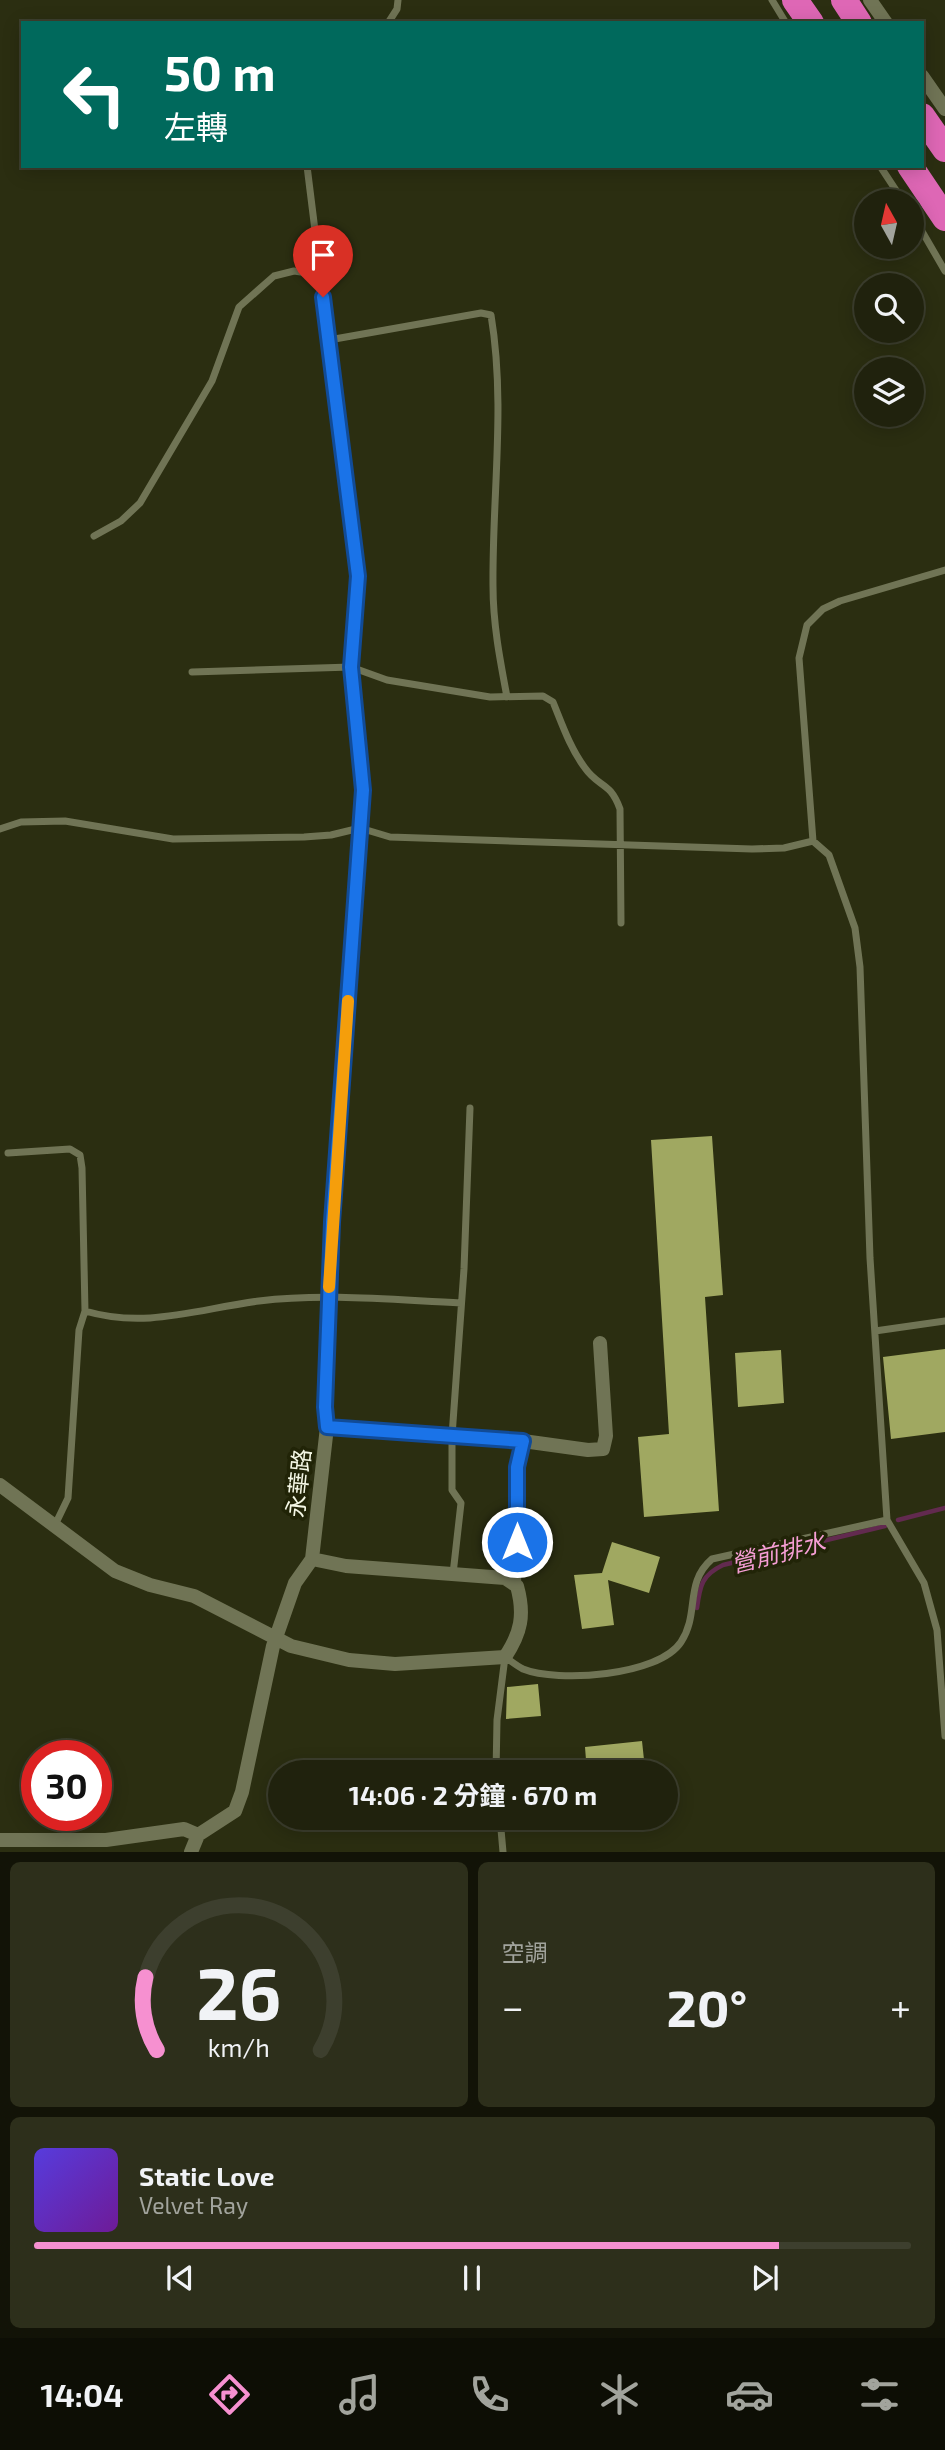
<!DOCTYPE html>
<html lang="zh-TW">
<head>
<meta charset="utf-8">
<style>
	:root { --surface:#20220d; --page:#2d2f1b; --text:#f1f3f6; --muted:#a2a49d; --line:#3d3f2e; --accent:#f690d0 }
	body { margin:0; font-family:"Exo 2","Noto Sans TC",sans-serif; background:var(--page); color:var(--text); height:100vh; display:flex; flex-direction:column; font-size:26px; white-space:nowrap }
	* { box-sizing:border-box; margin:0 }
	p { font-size:23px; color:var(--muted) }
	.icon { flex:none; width:38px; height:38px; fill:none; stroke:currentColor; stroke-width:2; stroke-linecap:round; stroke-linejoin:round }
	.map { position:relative; height:1852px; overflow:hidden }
	.drawer { display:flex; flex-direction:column; gap:10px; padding:10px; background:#121307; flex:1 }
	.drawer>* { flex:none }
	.hud { position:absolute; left:21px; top:21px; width:903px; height:147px; border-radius:0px; box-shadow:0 4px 18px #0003,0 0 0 2px var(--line); background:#00695c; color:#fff; overflow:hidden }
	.needle { width:46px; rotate:352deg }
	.buttons { position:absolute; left:854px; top:189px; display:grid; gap:14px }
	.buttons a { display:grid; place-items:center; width:70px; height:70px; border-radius:50%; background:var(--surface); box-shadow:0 4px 18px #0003,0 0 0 2px var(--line); font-size:35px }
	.speed { position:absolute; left:21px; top:1740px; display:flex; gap:14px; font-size:35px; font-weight:700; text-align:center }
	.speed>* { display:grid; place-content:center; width:91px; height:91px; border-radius:50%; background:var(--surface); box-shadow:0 4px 18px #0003,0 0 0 2px var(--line); line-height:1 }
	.speed .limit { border:10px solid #d22; background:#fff; color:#111 }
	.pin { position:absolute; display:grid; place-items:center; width:60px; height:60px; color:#fff; margin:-72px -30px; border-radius:50% 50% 50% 0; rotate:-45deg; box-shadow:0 0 7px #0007 }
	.pin .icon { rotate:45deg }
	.me { position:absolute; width:77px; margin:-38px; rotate:0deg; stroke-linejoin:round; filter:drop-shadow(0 0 5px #0008) }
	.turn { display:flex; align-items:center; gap:24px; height:147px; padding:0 28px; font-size:32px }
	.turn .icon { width:91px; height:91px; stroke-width:2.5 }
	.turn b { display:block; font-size:49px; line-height:60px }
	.big { font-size:52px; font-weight:700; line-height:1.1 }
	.drawer .tile { flex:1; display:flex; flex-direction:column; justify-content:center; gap:10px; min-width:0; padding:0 24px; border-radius:10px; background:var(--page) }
	.drawer .dial { align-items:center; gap:0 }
	.dial svg { height:182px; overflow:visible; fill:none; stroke:var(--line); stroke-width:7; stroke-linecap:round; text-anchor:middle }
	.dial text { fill:var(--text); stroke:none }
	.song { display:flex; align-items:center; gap:21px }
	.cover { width:84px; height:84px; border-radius:10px; background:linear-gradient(135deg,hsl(250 70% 55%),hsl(280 70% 35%)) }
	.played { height:7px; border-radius:4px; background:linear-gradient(90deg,var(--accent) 85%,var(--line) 85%) }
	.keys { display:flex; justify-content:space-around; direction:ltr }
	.heat { display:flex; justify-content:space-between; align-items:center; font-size:38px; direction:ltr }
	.drawer .tiles { flex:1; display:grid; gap:10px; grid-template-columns:1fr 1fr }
	.tile:last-child { grid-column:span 2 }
	.trip { position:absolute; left:268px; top:1760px; width:410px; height:70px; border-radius:35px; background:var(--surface); box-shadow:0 4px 18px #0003,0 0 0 2px var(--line); font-weight:700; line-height:70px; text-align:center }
	.tab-bar { display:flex; height:112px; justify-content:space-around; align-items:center; background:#0d0e05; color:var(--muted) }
	.tab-bar .icon { width:49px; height:49px }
	.tab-bar .current { color:var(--accent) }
	.tab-bar b { font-size:32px; color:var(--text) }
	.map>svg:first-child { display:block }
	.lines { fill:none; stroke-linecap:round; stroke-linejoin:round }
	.stream { stroke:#622a4f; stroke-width:4.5 }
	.building { fill:#a0a861 }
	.service { stroke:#707455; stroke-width:7 }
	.minor { stroke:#707455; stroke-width:14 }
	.motorway { stroke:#de67b5; stroke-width:26 }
	.route-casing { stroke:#114b97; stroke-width:18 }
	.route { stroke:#1a73e8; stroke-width:12 }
	.slow { stroke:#f59e0b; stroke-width:12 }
	.labels { text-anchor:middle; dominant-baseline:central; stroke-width:7; stroke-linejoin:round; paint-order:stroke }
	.street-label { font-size:23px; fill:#f4f7e5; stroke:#212407 }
	.water-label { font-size:24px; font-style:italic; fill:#f69ed5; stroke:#212407 }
</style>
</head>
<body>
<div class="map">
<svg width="945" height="1852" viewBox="0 0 945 1852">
	<rect width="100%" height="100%" fill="#2b2e11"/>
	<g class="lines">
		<path class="stream" d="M898,1520L945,1508
			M697,1608C700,1585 702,1575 723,1565L885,1526"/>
	</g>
	<path class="building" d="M712,1136L723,1295L705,1297L719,1511L644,1517L638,1437L669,1434L651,1140Z
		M945,1349V1432L891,1439L883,1357Z
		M781,1350L784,1403L738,1407L735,1353Z
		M612,1542L660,1557L649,1593L608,1580L614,1625L582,1629L574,1575L602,1573Z
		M538,1684L541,1716L506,1719L507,1687Z
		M642,1741L645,1769L587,1773L585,1747Z"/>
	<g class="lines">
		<path class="service" d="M772,0L786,23
			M388,23L397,9L398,0
			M307,166L358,576L351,667L363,790L360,828
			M880,166L903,201
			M912,214L945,271
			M329,340L481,313L491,315C506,405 492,495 493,586C493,624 500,660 507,697
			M94,536L121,521L140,503L212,381L239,307L274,276L294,271L321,275
			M945,570L840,601L823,609L807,625L799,658L813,841L829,855L855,928L860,967L870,1258L887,1520L924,1583L937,1630L945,1736
			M192,672L351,667L387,680L490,697L543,696L553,702C562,724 570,748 585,768C599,788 610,781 620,809L621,923
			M0,829L21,822L65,821L173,839L304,837L331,835L360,828L390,837L752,849L784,848L813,841
			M8,1153L70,1149L80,1155L82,1168L85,1311L79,1330L68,1498L55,1525
			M85,1311C146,1329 198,1309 259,1301C325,1293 394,1300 461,1303
			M875,1331L945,1321
			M453,1574L461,1503L452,1490V1436L464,1269L470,1108
			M496,1773L497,1720L505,1657C511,1661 517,1666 523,1669C557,1683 659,1676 681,1642C700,1613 684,1583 712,1559L887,1520
			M500,1818L503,1852"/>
		<path class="minor" d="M870,0L886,23
			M922,76L945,109
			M327,1427L523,1441L588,1450L603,1449L606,1436L600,1343
			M0,1485L115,1571L150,1585L194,1596L291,1646L349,1660L395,1664L505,1657C521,1633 525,1615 517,1586L505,1578L346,1566L312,1559
			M514,1584L517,1467L523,1441
			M0,1840H106L184,1829L198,1835
			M191,1852L198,1835L235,1811L242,1792L273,1646L295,1583L312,1559L327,1427L325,1407L332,1222L360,828"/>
		<path class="motorway" d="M795,0L811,23
			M844,0L859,23
			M922,116L945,149
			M910,166L945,218"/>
	</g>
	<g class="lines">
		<defs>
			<path id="route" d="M323,297L358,576L351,667L363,790L332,1222L325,1407L327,1427L523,1441L517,1467V1542"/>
		</defs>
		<use href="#route" class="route-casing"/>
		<use href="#route" class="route"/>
		<path class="slow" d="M329,1287L348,1001"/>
	</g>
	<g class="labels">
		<g class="street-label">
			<text transform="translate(298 1483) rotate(-84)">永華路</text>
		</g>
		<g class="water-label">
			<text transform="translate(778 1552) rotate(-14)">營前排水</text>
		</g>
	</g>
</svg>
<div class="buttons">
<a><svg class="needle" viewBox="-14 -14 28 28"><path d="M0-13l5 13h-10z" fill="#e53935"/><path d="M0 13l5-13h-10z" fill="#a2a49d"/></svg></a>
<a><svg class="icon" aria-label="search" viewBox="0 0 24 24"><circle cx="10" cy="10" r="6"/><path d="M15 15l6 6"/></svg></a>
<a><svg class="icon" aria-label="layers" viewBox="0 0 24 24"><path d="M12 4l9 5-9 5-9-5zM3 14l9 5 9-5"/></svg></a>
</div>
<div class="speed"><div class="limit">30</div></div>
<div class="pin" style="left:323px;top:297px;background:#d93025"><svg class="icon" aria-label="arrive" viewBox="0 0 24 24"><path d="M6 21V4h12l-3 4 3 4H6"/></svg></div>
<svg class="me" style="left:517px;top:1542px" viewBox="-20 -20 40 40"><circle r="17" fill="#1a73e8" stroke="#fff" stroke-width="3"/><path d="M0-11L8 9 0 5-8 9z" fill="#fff"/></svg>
<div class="trip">14:06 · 2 分鐘 · 670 m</div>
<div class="hud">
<div class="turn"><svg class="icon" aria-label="left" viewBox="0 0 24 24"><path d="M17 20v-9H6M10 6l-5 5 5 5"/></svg><div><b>50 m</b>左轉</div></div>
</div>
</div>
<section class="drawer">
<div class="tiles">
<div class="tile dial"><svg viewBox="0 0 100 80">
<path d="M14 69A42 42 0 1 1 86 69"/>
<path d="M14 69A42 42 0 0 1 9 37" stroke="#f690d0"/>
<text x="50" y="56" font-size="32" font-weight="700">26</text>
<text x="50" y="72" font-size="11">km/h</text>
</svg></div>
<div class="tile"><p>空調</p>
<div class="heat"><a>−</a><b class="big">20°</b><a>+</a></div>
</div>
<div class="tile">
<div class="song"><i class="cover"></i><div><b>Static Love</b><p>Velvet Ray</p></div></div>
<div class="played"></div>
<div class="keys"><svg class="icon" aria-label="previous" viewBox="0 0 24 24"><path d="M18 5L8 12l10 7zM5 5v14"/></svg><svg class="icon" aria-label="pause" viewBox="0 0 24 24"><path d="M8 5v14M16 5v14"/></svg><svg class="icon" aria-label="next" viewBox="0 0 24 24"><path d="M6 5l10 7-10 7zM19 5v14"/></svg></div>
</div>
</div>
</section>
<nav class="tab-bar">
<b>14:04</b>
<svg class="icon current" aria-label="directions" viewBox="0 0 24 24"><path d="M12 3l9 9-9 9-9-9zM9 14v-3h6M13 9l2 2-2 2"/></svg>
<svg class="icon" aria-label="music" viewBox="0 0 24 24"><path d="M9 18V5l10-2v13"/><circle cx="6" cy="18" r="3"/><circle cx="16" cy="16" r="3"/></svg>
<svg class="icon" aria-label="phone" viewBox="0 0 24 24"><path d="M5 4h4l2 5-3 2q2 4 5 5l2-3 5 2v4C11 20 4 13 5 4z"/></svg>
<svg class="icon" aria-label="climate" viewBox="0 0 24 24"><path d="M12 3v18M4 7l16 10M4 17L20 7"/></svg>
<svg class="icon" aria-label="car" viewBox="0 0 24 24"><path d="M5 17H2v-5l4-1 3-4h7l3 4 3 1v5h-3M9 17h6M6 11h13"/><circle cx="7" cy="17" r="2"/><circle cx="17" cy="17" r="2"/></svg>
<svg class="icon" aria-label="filters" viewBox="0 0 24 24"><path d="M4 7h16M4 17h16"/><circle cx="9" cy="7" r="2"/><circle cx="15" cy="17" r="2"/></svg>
</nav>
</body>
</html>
